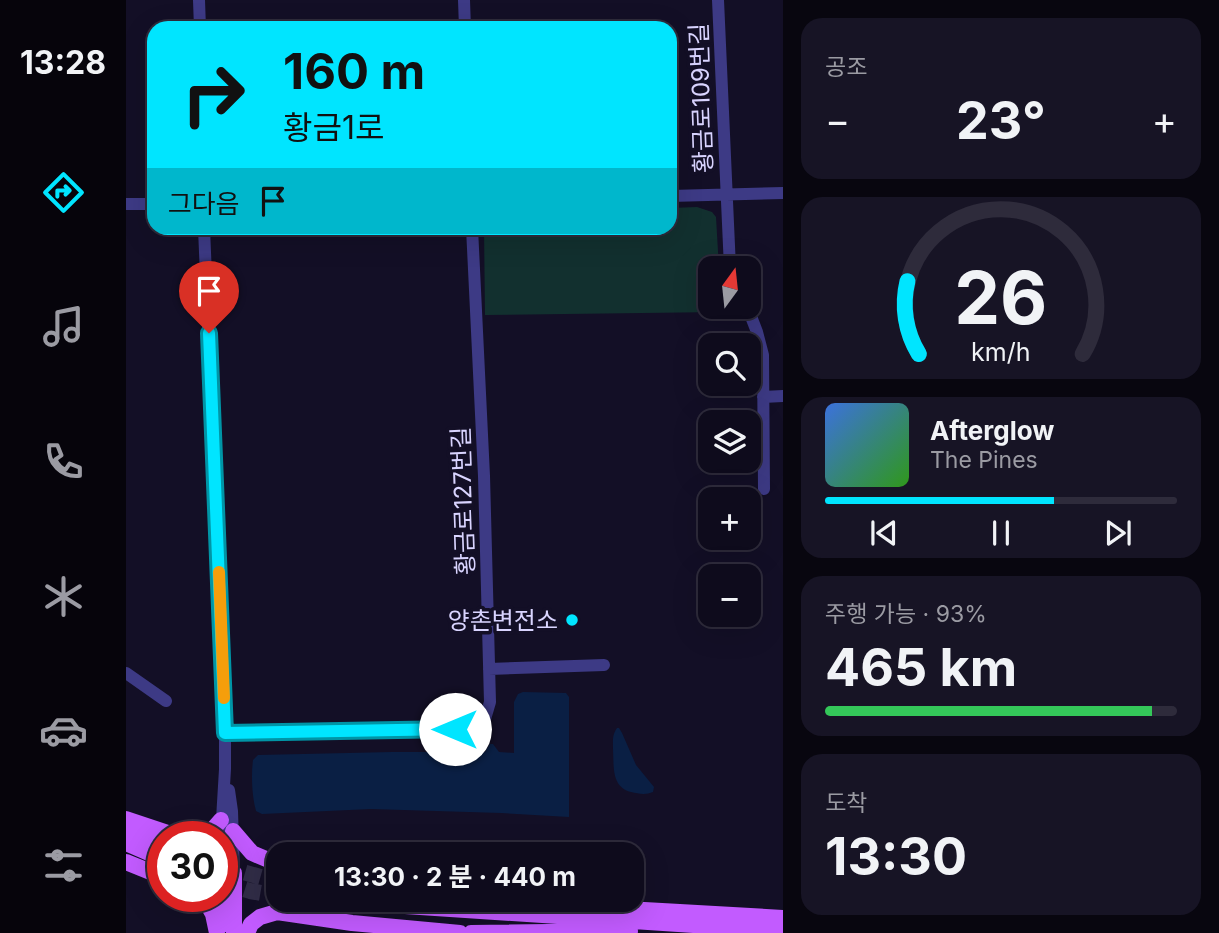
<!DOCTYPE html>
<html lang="ko">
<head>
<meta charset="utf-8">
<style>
	:root { --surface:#0e0b1c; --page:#171425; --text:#f1f3f6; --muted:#9b9ba3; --line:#2e2b3b; --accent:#00e5ff }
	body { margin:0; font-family:Inter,"Noto Sans KR",sans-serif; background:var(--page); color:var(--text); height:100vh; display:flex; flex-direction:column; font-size:26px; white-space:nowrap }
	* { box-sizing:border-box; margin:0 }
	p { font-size:23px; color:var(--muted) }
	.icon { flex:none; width:38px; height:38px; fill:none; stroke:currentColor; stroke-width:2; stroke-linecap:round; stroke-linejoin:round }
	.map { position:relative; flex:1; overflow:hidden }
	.drawer { display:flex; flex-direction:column; gap:18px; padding:18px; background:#08060f; width:436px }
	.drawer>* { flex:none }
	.hud { position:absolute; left:21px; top:21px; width:530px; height:214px; border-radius:21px; box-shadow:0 7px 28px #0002,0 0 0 2px var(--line); background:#00e5ff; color:#111; overflow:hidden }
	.needle { width:46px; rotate:15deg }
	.fabs { position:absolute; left:572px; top:256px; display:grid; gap:14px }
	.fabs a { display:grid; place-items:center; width:63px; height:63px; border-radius:14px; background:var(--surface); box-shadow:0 7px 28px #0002,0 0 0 2px var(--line); font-size:35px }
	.speed { position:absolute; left:21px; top:821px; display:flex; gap:14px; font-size:35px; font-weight:700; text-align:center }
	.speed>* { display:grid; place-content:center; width:91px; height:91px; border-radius:50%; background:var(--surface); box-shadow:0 7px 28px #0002,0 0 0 2px var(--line); line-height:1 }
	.speed .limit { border:10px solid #d22; background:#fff; color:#111 }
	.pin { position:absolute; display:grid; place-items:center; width:60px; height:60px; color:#fff; margin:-72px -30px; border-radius:50% 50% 50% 0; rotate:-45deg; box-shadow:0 0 7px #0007 }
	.pin .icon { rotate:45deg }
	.me { position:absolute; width:77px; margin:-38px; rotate:270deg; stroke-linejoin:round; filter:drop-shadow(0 0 5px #0008) }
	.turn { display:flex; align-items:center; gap:24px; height:147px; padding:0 21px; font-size:32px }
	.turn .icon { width:91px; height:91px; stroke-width:2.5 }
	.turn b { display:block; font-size:49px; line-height:60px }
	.then { display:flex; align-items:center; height:66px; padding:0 21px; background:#0003; gap:14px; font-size:26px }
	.big { font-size:52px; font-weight:700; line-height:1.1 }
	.drawer .tile { flex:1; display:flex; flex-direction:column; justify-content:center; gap:10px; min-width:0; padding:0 24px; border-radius:21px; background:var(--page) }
	.drawer .dial { align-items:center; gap:0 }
	.dial svg { height:182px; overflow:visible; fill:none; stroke:var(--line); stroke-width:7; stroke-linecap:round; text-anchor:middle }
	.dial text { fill:var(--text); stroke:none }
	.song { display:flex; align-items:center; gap:21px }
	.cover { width:84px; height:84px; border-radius:10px; background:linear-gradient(135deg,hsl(220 70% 55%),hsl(110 70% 35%)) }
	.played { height:7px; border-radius:4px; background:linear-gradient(90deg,var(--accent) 65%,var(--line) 65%) }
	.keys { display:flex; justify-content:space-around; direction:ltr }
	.heat { display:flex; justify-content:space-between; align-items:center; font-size:38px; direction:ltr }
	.charge { height:10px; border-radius:5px; background:linear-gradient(90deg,#34c759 93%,var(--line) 0) }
	.trip { position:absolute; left:140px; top:842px; width:378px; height:70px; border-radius:21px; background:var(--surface); box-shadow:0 7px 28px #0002,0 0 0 2px var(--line); font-weight:700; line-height:70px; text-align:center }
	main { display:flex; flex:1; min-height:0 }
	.menu { display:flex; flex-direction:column; width:126px; justify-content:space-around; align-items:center; background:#06040b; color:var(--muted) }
	.menu .icon { width:49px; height:49px }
	.menu .current { color:var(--accent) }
	.menu b { font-size:32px; color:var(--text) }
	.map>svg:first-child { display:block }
	.green { fill:#12302f }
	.water { fill:#0a1f44 }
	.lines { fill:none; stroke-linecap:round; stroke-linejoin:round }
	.major-tunnel { stroke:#312d47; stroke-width:16; stroke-dasharray:16 8; stroke-linecap:butt }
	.minor { stroke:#3d3a85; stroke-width:12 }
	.major { stroke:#c25bff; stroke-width:16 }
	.route-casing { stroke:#0095a6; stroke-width:18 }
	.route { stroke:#00e5ff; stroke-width:12 }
	.slow { stroke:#f59e0b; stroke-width:12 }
	.poi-dot { fill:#00e5ff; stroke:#130f26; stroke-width:2.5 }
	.labels { text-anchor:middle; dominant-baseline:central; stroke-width:7; stroke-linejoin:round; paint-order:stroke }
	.street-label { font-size:24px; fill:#d9d4ff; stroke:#130f26 }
	.poi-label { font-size:24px; fill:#d9d4ff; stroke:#130f26; text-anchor:end }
</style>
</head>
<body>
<main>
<nav class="menu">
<b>13:28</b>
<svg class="icon current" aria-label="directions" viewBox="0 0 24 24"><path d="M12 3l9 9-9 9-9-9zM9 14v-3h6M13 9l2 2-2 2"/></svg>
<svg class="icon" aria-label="music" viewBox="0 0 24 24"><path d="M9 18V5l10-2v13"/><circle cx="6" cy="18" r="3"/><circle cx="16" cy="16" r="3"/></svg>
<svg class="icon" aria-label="phone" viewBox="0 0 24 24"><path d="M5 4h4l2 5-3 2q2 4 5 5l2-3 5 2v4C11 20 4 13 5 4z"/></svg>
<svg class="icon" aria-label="climate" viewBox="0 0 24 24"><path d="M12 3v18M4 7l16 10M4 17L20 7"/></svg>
<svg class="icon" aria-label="car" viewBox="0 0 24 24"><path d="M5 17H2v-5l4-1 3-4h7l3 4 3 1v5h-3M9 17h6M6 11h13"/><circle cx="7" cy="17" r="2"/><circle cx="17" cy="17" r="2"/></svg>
<svg class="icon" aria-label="filters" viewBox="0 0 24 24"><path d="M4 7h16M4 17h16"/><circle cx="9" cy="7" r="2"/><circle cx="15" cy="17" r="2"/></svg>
</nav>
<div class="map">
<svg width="658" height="933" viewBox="0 0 658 933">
	<rect width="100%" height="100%" fill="#130f26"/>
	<path class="green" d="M571,207L586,212L590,217L593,268H584V306H594V312L359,315L358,228H544V208Z"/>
	<path class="water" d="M397,692L440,693L443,697V817L375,813L245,809L136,814L130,811C126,796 125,775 127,760L132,755L267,752H359L364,744H367L373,752L388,753V702L392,694Z
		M491,728H493L496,733L510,765L528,787L527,792C520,795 513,794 505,792C485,787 488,766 487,749C487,741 486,735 491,728Z"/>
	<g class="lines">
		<path class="major-tunnel" d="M96,866L152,882
			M96,882L124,891L152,896"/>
		<path class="minor" d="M73,0L74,28
			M338,0L339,28
			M592,0L604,268
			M544,196L658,193
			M0,204H28
			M78,228L99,733V769L95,836
			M621,306L631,332L637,355L638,489
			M637,397L658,396
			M363,669L478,665
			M0,673L40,701
			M99,733L341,729L348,727L359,719L364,702L358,476L346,228
			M103,790L106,811L108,873"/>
		<path class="major" d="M0,819L51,836
			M107,831L126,853L152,864
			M0,832L28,844
			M81,836L95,820
			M0,843L25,854
			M0,862L37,877
			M108,873V933
			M77,896L87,914L91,933
			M95,896L96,925
			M189,900L658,931
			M412,904L658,918
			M121,933L125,924L134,917L151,912L226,923L334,933
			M345,933L504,931"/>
	</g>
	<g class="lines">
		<defs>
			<path id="route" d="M83,333L99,733L329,729"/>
		</defs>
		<use href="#route" class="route-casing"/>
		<use href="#route" class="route"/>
		<path class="slow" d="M93,572L98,698"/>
	</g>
	<circle class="poi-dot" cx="446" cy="620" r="7"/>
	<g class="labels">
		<g class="street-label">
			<text transform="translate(575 98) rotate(-92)">황금로109번길</text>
			<text transform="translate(337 501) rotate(-92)">황금로127번길</text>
		</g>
		<g class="poi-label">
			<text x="432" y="620">양촌변전소</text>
		</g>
	</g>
</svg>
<div class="fabs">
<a><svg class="needle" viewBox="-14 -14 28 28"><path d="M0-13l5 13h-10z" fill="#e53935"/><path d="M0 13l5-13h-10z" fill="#9b9ba3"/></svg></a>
<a><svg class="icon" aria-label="search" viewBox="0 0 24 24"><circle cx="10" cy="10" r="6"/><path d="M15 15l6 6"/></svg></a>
<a><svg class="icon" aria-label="layers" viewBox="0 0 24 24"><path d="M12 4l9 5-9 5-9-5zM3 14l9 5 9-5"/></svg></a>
<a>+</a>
<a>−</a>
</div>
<div class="speed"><div class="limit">30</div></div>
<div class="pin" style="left:83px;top:333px;background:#d93025"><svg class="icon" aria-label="arrive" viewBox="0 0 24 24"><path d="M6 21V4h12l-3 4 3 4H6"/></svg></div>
<svg class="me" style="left:329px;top:729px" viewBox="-20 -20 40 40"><circle r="19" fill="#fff"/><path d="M0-13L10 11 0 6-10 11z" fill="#00e5ff"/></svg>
<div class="trip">13:30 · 2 분 · 440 m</div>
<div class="hud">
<div class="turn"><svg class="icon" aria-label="right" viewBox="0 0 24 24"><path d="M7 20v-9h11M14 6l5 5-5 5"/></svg><div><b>160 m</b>황금1로</div></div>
<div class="then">그다음<svg class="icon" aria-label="arrive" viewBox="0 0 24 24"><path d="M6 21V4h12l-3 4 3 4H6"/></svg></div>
</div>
</div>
<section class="drawer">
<div class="tile"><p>공조</p>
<div class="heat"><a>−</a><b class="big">23°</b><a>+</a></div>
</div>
<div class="tile dial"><svg viewBox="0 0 100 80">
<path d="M14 69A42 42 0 1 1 86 69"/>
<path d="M14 69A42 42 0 0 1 9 37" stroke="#00e5ff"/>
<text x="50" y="56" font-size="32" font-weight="700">26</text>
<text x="50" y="72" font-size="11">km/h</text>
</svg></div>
<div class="tile">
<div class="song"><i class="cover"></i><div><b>Afterglow</b><p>The Pines</p></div></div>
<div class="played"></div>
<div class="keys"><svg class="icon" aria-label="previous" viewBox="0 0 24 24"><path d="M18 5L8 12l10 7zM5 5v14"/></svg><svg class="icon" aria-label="pause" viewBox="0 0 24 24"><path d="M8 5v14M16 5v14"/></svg><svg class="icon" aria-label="next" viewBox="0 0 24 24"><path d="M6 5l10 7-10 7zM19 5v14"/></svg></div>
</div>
<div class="tile"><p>주행 가능 · 93%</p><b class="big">465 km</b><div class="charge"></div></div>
<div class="tile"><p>도착</p><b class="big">13:30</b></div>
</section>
</main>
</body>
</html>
